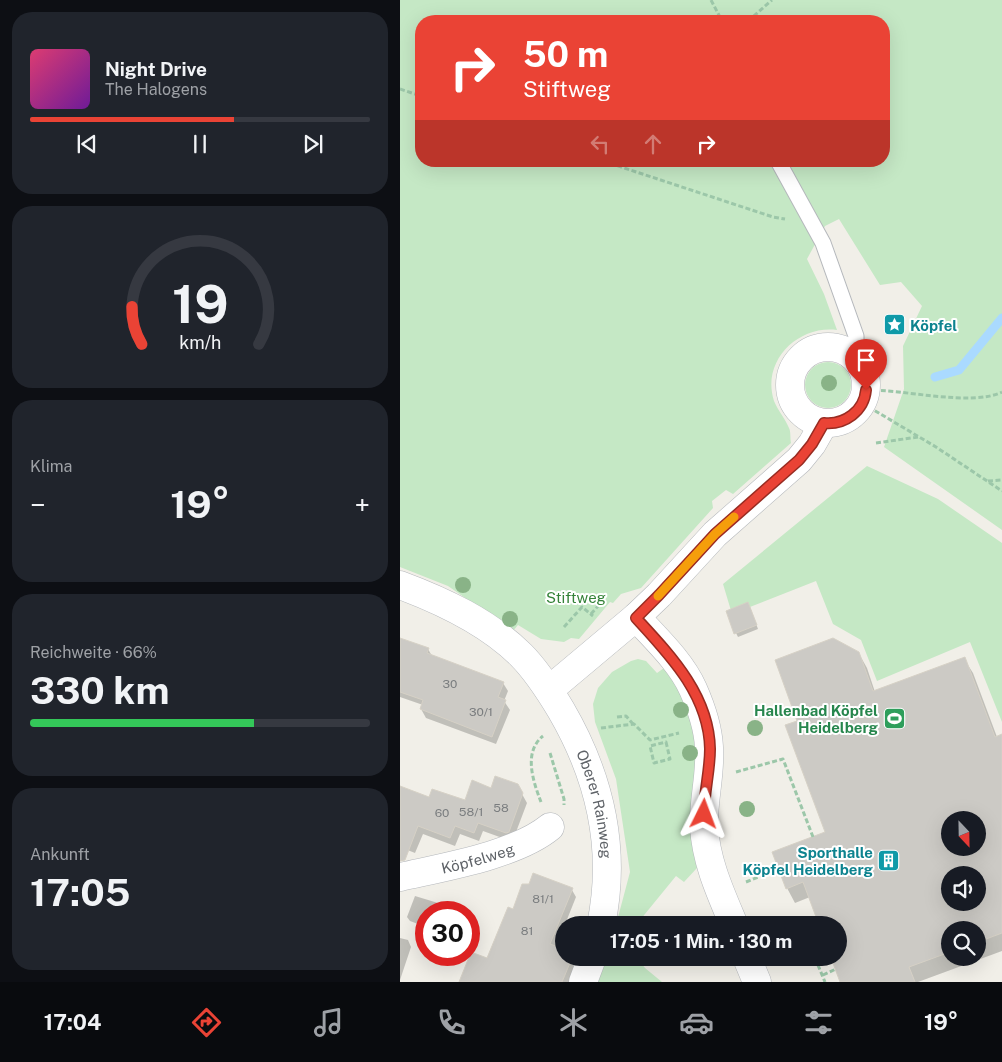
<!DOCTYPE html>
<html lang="de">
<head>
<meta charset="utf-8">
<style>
	:root { --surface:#171b24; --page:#20242c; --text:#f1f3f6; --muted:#9ea1a6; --line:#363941; --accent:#ea4335 }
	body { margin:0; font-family:"Public Sans",sans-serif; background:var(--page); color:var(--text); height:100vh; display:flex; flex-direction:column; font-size:19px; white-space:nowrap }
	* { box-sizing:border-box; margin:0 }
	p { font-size:16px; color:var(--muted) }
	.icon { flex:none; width:28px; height:28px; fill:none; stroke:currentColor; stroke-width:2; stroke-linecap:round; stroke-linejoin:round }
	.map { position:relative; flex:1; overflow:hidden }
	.side { display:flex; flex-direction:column; gap:12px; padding:12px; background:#0d0f14; width:400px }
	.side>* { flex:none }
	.top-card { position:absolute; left:15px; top:15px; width:475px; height:152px; border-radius:20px; box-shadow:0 5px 20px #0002; background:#ea4335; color:#fff; overflow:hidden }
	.needle { width:32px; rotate:158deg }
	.buttons { position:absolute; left:541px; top:811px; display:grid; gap:10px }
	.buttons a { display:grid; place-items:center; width:45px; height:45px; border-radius:50%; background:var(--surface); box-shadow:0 5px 20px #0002; font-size:25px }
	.speed { position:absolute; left:15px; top:901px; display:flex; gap:10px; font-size:25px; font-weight:700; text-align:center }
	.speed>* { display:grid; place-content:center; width:65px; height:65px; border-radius:50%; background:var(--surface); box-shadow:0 5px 20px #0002; line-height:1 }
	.speed .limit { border:8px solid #d22; background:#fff; color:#111 }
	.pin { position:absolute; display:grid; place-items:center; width:42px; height:42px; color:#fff; margin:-51px -21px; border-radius:50% 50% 50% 0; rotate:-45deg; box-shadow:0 0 5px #0007 }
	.pin .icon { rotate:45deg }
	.me { position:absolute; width:55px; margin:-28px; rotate:3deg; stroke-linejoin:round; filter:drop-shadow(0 0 4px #0008) }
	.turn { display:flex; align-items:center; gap:18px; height:105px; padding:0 25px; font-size:22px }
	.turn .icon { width:65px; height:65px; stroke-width:2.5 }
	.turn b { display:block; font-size:35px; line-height:42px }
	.lanes { display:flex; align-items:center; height:48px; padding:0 25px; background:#0003; justify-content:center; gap:25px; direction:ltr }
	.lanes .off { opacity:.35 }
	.big { font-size:38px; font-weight:700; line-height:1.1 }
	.side .card { flex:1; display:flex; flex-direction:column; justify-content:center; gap:8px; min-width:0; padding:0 18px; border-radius:20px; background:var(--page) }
	.side .dial { align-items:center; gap:0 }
	.dial svg { height:130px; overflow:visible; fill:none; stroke:var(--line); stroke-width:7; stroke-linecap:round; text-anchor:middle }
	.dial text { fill:var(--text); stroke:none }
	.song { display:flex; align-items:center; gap:15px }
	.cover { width:60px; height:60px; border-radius:8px; background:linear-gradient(135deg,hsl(340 70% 55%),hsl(280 70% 35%)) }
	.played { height:5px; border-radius:2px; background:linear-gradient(90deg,var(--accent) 60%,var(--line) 60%) }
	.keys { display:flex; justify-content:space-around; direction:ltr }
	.heat { display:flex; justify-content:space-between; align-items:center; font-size:28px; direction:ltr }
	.charge { height:8px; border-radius:4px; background:linear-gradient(90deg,#34c759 66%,var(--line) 0) }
	.trip { position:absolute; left:155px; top:916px; width:292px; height:50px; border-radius:25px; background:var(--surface); box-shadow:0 5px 20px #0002; font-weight:700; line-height:50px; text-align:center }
	.menu { display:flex; height:80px; justify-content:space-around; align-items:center; background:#090b0e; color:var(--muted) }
	.menu .icon { width:35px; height:35px }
	.menu .on { color:var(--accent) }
	.menu b { font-size:22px; color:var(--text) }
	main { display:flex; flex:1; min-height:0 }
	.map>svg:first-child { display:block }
	.green { fill:#c5e8c5; fill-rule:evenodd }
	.shadow { fill:#0003; fill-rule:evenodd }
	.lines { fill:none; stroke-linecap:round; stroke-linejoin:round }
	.stream { stroke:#aadaff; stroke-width:9 }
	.building { fill:#cccac5; stroke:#d6d1c6; fill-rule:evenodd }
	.lane-casing { stroke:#b5b8bc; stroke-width:17 }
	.street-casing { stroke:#b5b8bc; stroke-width:29 }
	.path { stroke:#9cc7a9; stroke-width:3; stroke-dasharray:5 2.5; stroke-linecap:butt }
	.lane { stroke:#fff; stroke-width:15 }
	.street { stroke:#fff; stroke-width:28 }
	.tree { fill:#89b387 }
	.route-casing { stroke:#982c22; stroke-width:12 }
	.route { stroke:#ea4335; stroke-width:9 }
	.slow { stroke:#f59e0b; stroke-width:9 }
	.labels { text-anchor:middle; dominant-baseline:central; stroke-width:4; stroke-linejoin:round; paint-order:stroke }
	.number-label { font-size:12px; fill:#7a7d7f }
	.culture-label { font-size:15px; font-weight:bold; fill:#0d838f; stroke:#fff; text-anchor:start }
	.park-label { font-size:15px; fill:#348238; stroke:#fff }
	.leisure-label { font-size:15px; font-weight:bold; fill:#27864d; stroke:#fff; text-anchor:end }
	.street-label { font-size:15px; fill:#5f6368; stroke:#fff }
</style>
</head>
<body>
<main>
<section class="side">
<div class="card">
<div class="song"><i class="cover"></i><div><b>Night Drive</b><p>The Halogens</p></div></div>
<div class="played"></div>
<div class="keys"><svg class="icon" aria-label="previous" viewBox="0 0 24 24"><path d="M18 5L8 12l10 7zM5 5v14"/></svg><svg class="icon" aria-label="pause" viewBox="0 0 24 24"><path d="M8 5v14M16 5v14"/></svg><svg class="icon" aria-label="next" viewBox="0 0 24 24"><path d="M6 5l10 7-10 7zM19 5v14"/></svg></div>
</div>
<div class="card dial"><svg viewBox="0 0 100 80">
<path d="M14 69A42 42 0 1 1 86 69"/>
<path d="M14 69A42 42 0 0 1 8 46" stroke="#ea4335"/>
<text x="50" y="56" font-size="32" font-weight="700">19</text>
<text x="50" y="72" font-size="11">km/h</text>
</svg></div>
<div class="card"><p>Klima</p>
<div class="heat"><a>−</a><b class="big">19°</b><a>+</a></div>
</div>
<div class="card"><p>Reichweite · 66%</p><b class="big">330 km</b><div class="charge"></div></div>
<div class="card"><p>Ankunft</p><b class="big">17:05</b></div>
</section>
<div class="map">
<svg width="602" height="982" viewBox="0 0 602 982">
	<rect width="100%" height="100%" fill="#f1efe8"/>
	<path class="green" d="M0,0H602V530L484,447L504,389L503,346L522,306L501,282L480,285L439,219L425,226L407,259L424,294L437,330C398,325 361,361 374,401C378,411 385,418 389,428C391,432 390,438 391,443L333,494L326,490L312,501L313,508L241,588L221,594L213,603L210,602L179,639L171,638L164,642L141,639L118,625L113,631L48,586L0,567ZM21,21H484V161H21Z
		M405 385a23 23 0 1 1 46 0a23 23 0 1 1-46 0Z
		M467,466L538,499L602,543V722L570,642L477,681L461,640L433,624L416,581L332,614L323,584Z
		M238,659L246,661L257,673L264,668L283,696L294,722L299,758L290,829L297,868L284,882L276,876L236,925H216L230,872L216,779L195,722L193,704L198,688L212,672L231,661Z
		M207,958H237L245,968L262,982H198Z"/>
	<path class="shadow" d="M350,607L358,629L338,637L336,633Z
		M0,640L28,649L32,656L103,683L108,691L104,701L110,710L96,744L26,718L21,709L23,705L0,697Z
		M458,652L467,668L475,692L564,659L573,673L597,737L602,735V951L518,982H442L433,958H439V925H420L410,897L395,903L387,888L427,833L399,721ZM550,820H578V848H550ZM550,875H578V902H550ZM550,930H578V958H550Z
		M117,785L127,803L113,840L111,841L83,831L79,841L60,834L55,846L23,834L15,853L0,847V787L30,798L65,802L92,789Z
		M172,890L176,897L156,947L164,958H175L177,962L169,982H60L88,960L114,910Z
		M15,896L38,903L40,907L39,912H26V927L10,921L7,917Z
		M0,938L8,940L11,947L0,980Z"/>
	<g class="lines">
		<path class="stream" d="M535,377L559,370L602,318"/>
	</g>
	<path class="building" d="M348,602L357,625L334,634L326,611Z
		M0,638L29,648L27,653L104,682L98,697L106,700L92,737L20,709L23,700L0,692Z
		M433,638L459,652L473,691L565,657L595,737L602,734V933L578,942V930H550V952L509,967L515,982H440L431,958H439V925H419L403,882L386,889L372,852L425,832L385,725L397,721L375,660ZM550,820H578V848H550ZM550,875H578V902H550Z
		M95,776L118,784L123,793L109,832L106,833L78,823L74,833L55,826L50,838L18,826L5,860L0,861V786L29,797L32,789L65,800L72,780L91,788Z
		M133,873L173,888L150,944L164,949V958H172L162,982H59L71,952L87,958L108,907L113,909L122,884H129Z"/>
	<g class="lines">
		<defs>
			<path id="lane" d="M378,161L423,243L456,336V358"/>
			<g id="street">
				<circle cx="428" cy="385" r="38"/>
				<path id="s1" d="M0,585C43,601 88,622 121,655C137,671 149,690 161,710C200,777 217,848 201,925"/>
				<path d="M236,617C256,639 281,662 293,689C301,707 308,727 309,747C311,774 303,800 304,827C306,862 321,894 334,925"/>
				<path d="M149,690L236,617L259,595L315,534L399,460L412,444L424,423"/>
				<path id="s2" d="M0,877C44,867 116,855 150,827"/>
				<path d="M347,958L357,982"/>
				<path d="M183,982L192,958"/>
			</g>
		</defs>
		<use href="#lane" class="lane-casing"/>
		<use href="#street" class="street-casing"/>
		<path class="path" d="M311,0L322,21
			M348,21L372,0
			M0,89L21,96
			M203,161L373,217L385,219
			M466,390C502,389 572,407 602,392
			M462,403L536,447L602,491
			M476,443L518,437
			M588,481L602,480
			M191,614L206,597
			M164,627L182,607L193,616
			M217,717L226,716L233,724
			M201,728L234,724L250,740L279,733
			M266,742L270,759L254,763L250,746Z
			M150,753L164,799V805
			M336,772L383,759L413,837
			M141,802C133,781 123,752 143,736
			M346,882L378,869
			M415,958L425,982
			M423,975L436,969"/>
		<use href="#lane" class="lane"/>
		<use href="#street" class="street"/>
	</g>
	<g class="tree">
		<circle cx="429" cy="383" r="8"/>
		<circle cx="63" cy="585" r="8"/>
		<circle cx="110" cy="619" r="8"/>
		<circle cx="281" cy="710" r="8"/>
		<circle cx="355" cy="728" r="8"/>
		<circle cx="290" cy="753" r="8"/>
		<circle cx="347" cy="809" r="8"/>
	</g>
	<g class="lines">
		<defs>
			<path id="route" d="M304,814C304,792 310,771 310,749C309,695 270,655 236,618L259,595L315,534L399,460L412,444L424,423C445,425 464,411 466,390"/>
		</defs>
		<use href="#route" class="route-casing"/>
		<use href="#route" class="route"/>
		<path class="slow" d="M258,596L315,534L334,517"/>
	</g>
	<defs>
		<symbol id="sight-square" viewBox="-11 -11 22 22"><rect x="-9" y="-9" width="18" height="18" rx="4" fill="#0f9aa8" stroke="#fff"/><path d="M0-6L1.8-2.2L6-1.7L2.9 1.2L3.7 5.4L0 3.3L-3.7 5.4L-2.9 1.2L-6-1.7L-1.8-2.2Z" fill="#fff"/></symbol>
		<symbol id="stadium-square" viewBox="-11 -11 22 22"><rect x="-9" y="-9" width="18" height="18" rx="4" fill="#2e9e5b" stroke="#fff"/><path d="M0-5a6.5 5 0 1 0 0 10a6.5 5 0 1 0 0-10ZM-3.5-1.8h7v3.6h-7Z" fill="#fff"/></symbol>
		<symbol id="building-square" viewBox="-11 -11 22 22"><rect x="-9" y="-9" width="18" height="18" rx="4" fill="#0f9aa8" stroke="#fff"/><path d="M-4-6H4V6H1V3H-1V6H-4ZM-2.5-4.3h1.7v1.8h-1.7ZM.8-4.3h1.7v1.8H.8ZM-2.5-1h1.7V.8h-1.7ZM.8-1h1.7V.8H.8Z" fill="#fff"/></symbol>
	</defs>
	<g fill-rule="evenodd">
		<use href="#sight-square" x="482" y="312" width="25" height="25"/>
		<use href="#stadium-square" x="482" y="706" width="25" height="25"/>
		<use href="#building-square" x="476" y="848" width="25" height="25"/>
	</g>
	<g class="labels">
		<g class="number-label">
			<text x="50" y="684">30</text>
			<text x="81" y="712">30/1</text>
			<text x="101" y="808">58</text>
			<text x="71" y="812">58/1</text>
			<text x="42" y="813">60</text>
			<text x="143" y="899">81/1</text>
			<text x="127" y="931">81</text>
		</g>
		<g class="culture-label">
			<text x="510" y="325">Köpfel</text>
			<text x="473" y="852" text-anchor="end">Sporthalle<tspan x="473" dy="17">Köpfel Heidelberg</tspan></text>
		</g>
		<g class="park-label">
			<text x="176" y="597">Stiftweg</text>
		</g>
		<g class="leisure-label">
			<text x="478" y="710">Hallenbad Köpfel<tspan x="478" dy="17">Heidelberg</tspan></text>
		</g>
		<g class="street-label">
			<text stroke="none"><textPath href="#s1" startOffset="310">Oberer Rainweg</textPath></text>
			<text stroke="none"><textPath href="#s2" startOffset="80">Köpfelweg</textPath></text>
		</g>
	</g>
</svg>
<div class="buttons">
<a><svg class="needle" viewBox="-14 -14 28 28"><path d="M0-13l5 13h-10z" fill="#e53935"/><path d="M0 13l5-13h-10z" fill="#9ea1a6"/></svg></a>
<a><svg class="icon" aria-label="sound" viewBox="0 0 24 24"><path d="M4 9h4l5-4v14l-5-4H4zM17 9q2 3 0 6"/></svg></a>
<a><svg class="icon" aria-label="search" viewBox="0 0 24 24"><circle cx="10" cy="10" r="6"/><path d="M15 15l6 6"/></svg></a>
</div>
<div class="speed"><div class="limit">30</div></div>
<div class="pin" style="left:466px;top:390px;background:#d93025"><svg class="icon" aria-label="arrive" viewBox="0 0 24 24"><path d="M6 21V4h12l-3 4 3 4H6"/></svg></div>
<svg class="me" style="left:304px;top:814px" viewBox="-20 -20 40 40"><path d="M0-17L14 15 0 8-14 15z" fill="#ea4335" stroke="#fff" stroke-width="4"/></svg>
<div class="trip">17:05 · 1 Min. · 130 m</div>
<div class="top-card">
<div class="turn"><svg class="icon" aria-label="right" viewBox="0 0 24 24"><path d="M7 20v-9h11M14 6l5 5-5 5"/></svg><div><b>50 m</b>Stiftweg</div></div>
<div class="lanes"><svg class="icon off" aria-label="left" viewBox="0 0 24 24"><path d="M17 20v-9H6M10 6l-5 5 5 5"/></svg><svg class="icon off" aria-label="ahead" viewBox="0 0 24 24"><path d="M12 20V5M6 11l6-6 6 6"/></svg><svg class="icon" aria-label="right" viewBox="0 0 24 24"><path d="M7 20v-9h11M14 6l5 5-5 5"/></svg></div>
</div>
</div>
</main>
<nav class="menu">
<b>17:04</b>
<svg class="icon on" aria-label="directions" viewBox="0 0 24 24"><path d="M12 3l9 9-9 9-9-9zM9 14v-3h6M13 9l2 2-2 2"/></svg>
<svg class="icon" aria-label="music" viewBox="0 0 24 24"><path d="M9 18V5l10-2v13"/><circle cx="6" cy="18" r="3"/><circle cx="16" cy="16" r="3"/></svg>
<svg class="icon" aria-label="phone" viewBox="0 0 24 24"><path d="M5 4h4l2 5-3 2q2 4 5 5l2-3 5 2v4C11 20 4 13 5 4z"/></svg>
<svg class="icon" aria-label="climate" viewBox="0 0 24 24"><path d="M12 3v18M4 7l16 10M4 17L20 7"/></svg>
<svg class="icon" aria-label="car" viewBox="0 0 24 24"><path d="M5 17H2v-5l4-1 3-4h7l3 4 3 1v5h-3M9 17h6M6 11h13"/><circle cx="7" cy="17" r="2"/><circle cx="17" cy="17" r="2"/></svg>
<svg class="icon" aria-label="filters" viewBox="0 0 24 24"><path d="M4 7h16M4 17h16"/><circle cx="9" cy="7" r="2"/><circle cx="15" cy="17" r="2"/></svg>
<b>19°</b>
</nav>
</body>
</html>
